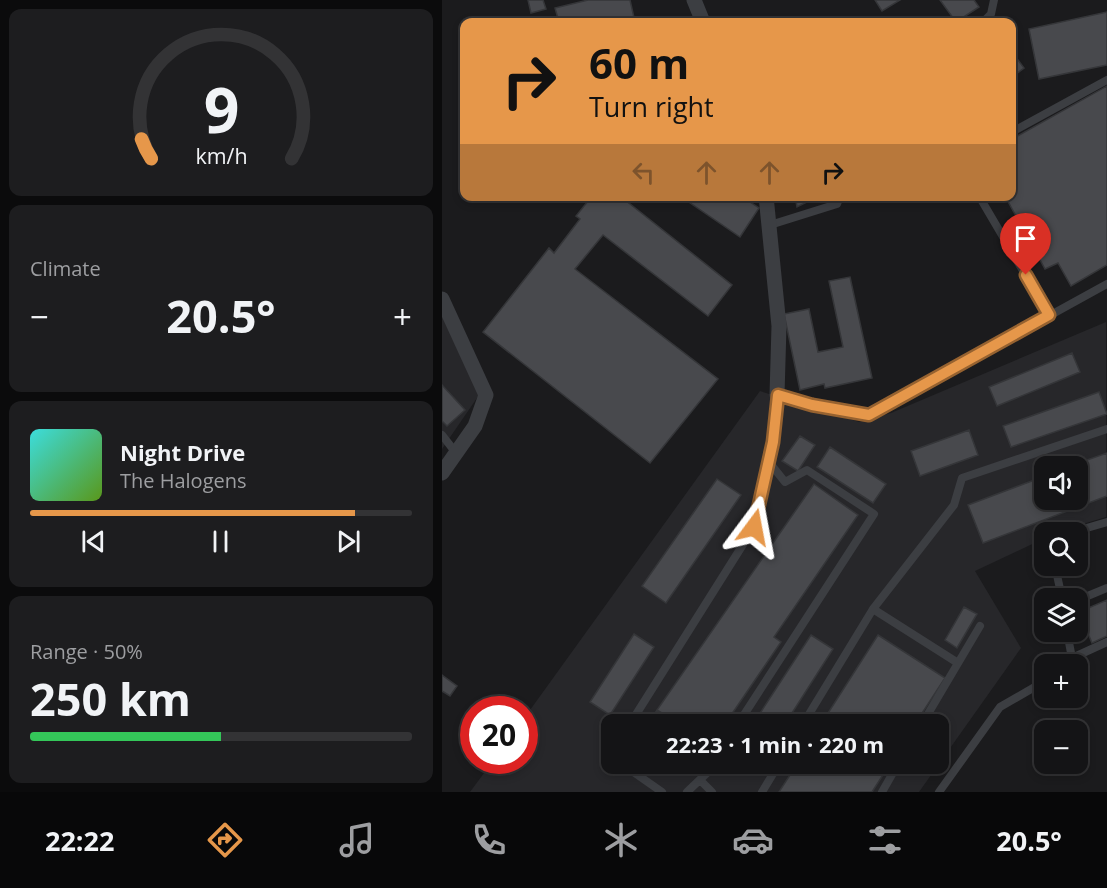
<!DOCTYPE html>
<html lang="en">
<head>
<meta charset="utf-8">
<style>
	:root { --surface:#141416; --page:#1d1d1f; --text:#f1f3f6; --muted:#9d9ea1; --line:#333335; --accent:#e6974a }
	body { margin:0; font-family:"Open Sans",sans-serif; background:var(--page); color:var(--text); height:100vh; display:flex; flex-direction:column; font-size:22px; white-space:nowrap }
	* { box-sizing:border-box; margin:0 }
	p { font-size:20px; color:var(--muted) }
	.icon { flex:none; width:33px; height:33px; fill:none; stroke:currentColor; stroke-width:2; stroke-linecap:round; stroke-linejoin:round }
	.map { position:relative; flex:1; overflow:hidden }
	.drawer { display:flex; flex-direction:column; gap:9px; padding:9px; background:#0b0b0c; width:442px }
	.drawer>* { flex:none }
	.banner { position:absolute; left:18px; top:18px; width:556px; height:183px; border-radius:12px; box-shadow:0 3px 9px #0003,0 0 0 2px var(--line); background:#e6974a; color:#111; overflow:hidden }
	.fabs { position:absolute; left:592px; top:456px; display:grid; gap:12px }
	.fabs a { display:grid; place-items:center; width:54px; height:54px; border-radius:12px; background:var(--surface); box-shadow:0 3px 9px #0003,0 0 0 2px var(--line); font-size:30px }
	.speed { position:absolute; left:18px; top:696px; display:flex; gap:12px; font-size:30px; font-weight:700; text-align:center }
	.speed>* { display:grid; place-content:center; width:78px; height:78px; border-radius:50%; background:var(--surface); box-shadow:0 3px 9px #0003,0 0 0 2px var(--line); line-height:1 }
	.speed .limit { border:9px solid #d22; background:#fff; color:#111 }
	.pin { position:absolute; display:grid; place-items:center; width:51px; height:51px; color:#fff; margin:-62px -26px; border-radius:50% 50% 50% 0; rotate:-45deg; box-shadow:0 0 6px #0007 }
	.pin .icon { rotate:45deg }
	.me { position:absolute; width:66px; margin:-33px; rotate:13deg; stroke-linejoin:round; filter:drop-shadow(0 0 4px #0008) }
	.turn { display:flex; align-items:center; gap:21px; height:126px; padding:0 30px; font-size:27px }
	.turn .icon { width:78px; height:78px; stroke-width:2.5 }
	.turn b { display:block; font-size:42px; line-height:51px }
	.lanes { display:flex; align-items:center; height:57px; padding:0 30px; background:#0003; justify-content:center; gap:30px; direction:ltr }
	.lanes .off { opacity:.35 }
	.big { font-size:45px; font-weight:700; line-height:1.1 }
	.drawer .card { flex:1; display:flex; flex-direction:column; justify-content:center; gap:9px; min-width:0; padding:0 21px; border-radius:12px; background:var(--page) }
	.drawer .dial { align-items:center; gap:0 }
	.dial svg { height:156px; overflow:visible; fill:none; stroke:var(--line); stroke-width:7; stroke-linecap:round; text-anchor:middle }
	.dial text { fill:var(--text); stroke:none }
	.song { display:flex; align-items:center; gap:18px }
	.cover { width:72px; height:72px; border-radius:9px; background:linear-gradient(135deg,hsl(180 70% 55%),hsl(90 70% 35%)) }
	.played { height:6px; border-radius:3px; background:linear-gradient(90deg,var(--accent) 85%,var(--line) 85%) }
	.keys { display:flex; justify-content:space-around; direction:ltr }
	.heat { display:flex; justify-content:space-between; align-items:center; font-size:33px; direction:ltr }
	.charge { height:9px; border-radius:4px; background:linear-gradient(90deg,#34c759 50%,var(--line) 0) }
	.trip { position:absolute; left:159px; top:714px; width:348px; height:60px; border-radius:12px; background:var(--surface); box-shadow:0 3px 9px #0003,0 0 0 2px var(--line); font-weight:700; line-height:60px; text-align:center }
	.menu { display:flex; height:96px; justify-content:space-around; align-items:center; background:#080809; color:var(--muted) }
	.menu .icon { width:42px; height:42px }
	.menu .selected { color:var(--accent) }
	.menu b { font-size:27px; color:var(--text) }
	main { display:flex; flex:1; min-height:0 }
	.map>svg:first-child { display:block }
	.built { fill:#27272a; fill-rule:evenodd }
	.building { fill:#48494d; stroke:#353639; stroke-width:1.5 }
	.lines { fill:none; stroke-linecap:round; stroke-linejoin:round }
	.lane { stroke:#3c3e42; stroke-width:8 }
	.street { stroke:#3c3e42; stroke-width:15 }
	.route-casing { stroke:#966230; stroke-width:15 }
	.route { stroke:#e6974a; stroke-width:10 }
</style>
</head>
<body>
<main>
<section class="drawer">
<div class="card dial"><svg viewBox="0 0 100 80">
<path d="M14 69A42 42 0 1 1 86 69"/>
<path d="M14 69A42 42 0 0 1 9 59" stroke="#e6974a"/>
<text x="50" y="56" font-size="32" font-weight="700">9</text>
<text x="50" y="72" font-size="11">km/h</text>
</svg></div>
<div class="card"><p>Climate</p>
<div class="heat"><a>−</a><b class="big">20.5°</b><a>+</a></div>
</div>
<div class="card">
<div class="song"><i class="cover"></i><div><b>Night Drive</b><p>The Halogens</p></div></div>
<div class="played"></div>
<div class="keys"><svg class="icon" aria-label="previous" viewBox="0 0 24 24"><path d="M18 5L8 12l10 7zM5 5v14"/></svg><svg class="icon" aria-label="pause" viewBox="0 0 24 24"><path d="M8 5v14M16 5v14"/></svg><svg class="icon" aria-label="next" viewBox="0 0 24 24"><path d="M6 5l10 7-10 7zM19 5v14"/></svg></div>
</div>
<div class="card"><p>Range · 50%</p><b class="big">250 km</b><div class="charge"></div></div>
</section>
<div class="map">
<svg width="665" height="792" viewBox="0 0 665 792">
	<rect width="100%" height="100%" fill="#1b1b1d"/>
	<path class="built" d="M0,316L37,395L0,449Z
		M664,322V517L614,532H603V538L533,571L579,648L477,792H28L51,761L82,760L83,717L318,391L417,422L449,413ZM603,466H636V500H603ZM170,724H496V764H170Z"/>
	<path class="building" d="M86,0H101L104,9L89,13Z
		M146,0H188L193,22H117L113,8Z
		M433,0H458L440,11Z
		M498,0H532L537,7L514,22Z
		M665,12V65L597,79L587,29Z
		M570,52L582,68L570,77Z
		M665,86V265L629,286L616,263L603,269L563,196H570V139Z
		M150,196H178L290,285L266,316L161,235L133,269L276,379L208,463L41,332L107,248L112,253L138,219L134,216Z
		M238,196H299L317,208L298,237Z
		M353,196H377L355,207Z
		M408,277L430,378L383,388L382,384L358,390L342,314L367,309L376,352L401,347L387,281Z
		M630,353L638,372L555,406L547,387Z
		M0,385L23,410L5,426L0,421Z
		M657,392L665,414L569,447L561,426Z
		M527,430L536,455L478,476L469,451Z
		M358,436L373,445L356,471L340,461Z
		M388,447L444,484L431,503L375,467Z
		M665,453V496L541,543L526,505L603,476V500H636V466H628Z
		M275,479L299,495L224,603L200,586Z
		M372,484L416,515L332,637L339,642L283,724H237L215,710Z
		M665,600V636L650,643L637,612Z
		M522,607L535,614L515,648L503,640Z
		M192,634L212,647L168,715L148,702Z
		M369,635L391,649L343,724H311Z
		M436,635L503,678L473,724H379Z
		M0,675L15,686L8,696L0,691Z
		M215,710L237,724H206Z
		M355,764H448L430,792H337Z"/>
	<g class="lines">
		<path class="lane" d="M541,22L549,14L552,0
			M570,132L665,80
			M537,196L607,315
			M328,225L395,204L398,196
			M0,435L14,453
			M631,532L665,522
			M613,566L620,598
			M636,600L665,588
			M431,609L512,505L520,478L665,429
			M625,632L630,658L665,642
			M623,664L630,658
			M188,724L312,527L331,442L335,395L370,405L427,415L665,284
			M296,724L432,514L365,470L343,482L327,462
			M361,724L431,609L516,663
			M480,724L538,626
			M170,755V756
			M180,764L220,792
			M258,780L270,792
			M245,792L266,772L271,764
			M320,792L337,764
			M440,792L456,764
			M497,792L558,707L603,681"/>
		<path class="street" d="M252,0L261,22
			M324,196L337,326L335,395
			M0,299L44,395L33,426L0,473"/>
	</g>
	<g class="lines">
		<defs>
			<path id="route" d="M312,527L331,442L336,395L370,405L427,415L607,315L584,275"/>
		</defs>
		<use href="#route" class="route-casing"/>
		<use href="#route" class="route"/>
	</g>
</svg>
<div class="fabs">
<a><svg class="icon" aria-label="sound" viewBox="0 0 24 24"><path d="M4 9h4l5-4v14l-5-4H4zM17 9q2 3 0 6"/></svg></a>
<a><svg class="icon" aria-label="search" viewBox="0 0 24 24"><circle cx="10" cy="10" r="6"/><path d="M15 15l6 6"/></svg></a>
<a><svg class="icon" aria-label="layers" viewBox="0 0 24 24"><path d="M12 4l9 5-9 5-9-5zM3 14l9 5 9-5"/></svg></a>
<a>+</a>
<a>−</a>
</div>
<div class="speed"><div class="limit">20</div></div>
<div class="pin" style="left:584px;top:275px;background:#d93025"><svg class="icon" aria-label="arrive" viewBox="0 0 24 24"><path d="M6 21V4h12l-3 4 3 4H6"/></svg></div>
<svg class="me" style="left:312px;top:527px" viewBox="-20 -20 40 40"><path d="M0-17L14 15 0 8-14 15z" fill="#e6974a" stroke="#fff" stroke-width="4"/></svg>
<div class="trip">22:23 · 1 min · 220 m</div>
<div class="banner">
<div class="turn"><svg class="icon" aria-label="right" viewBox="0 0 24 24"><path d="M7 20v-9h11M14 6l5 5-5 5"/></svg><div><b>60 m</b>Turn right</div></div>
<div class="lanes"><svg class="icon off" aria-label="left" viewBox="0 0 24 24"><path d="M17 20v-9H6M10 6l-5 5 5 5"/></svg><svg class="icon off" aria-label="ahead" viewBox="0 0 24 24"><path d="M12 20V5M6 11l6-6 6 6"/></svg><svg class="icon off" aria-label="ahead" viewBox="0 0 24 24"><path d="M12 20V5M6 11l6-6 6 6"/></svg><svg class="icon" aria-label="right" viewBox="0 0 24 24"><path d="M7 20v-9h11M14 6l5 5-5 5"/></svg></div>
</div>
</div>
</main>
<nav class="menu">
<b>22:22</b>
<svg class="icon selected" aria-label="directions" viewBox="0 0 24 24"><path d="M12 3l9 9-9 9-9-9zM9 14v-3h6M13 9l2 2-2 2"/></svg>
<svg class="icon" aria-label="music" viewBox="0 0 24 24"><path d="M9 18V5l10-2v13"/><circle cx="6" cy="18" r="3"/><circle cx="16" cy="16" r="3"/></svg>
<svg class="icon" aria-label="phone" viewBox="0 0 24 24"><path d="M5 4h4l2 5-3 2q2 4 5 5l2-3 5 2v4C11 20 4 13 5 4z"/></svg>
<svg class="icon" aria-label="climate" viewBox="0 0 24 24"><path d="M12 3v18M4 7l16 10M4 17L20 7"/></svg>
<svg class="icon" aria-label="car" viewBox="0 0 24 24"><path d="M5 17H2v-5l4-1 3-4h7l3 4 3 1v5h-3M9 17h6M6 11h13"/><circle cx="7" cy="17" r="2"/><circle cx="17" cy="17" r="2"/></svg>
<svg class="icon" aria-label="filters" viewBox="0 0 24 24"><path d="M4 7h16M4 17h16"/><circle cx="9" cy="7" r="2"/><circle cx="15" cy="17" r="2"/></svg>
<b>20.5°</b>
</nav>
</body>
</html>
